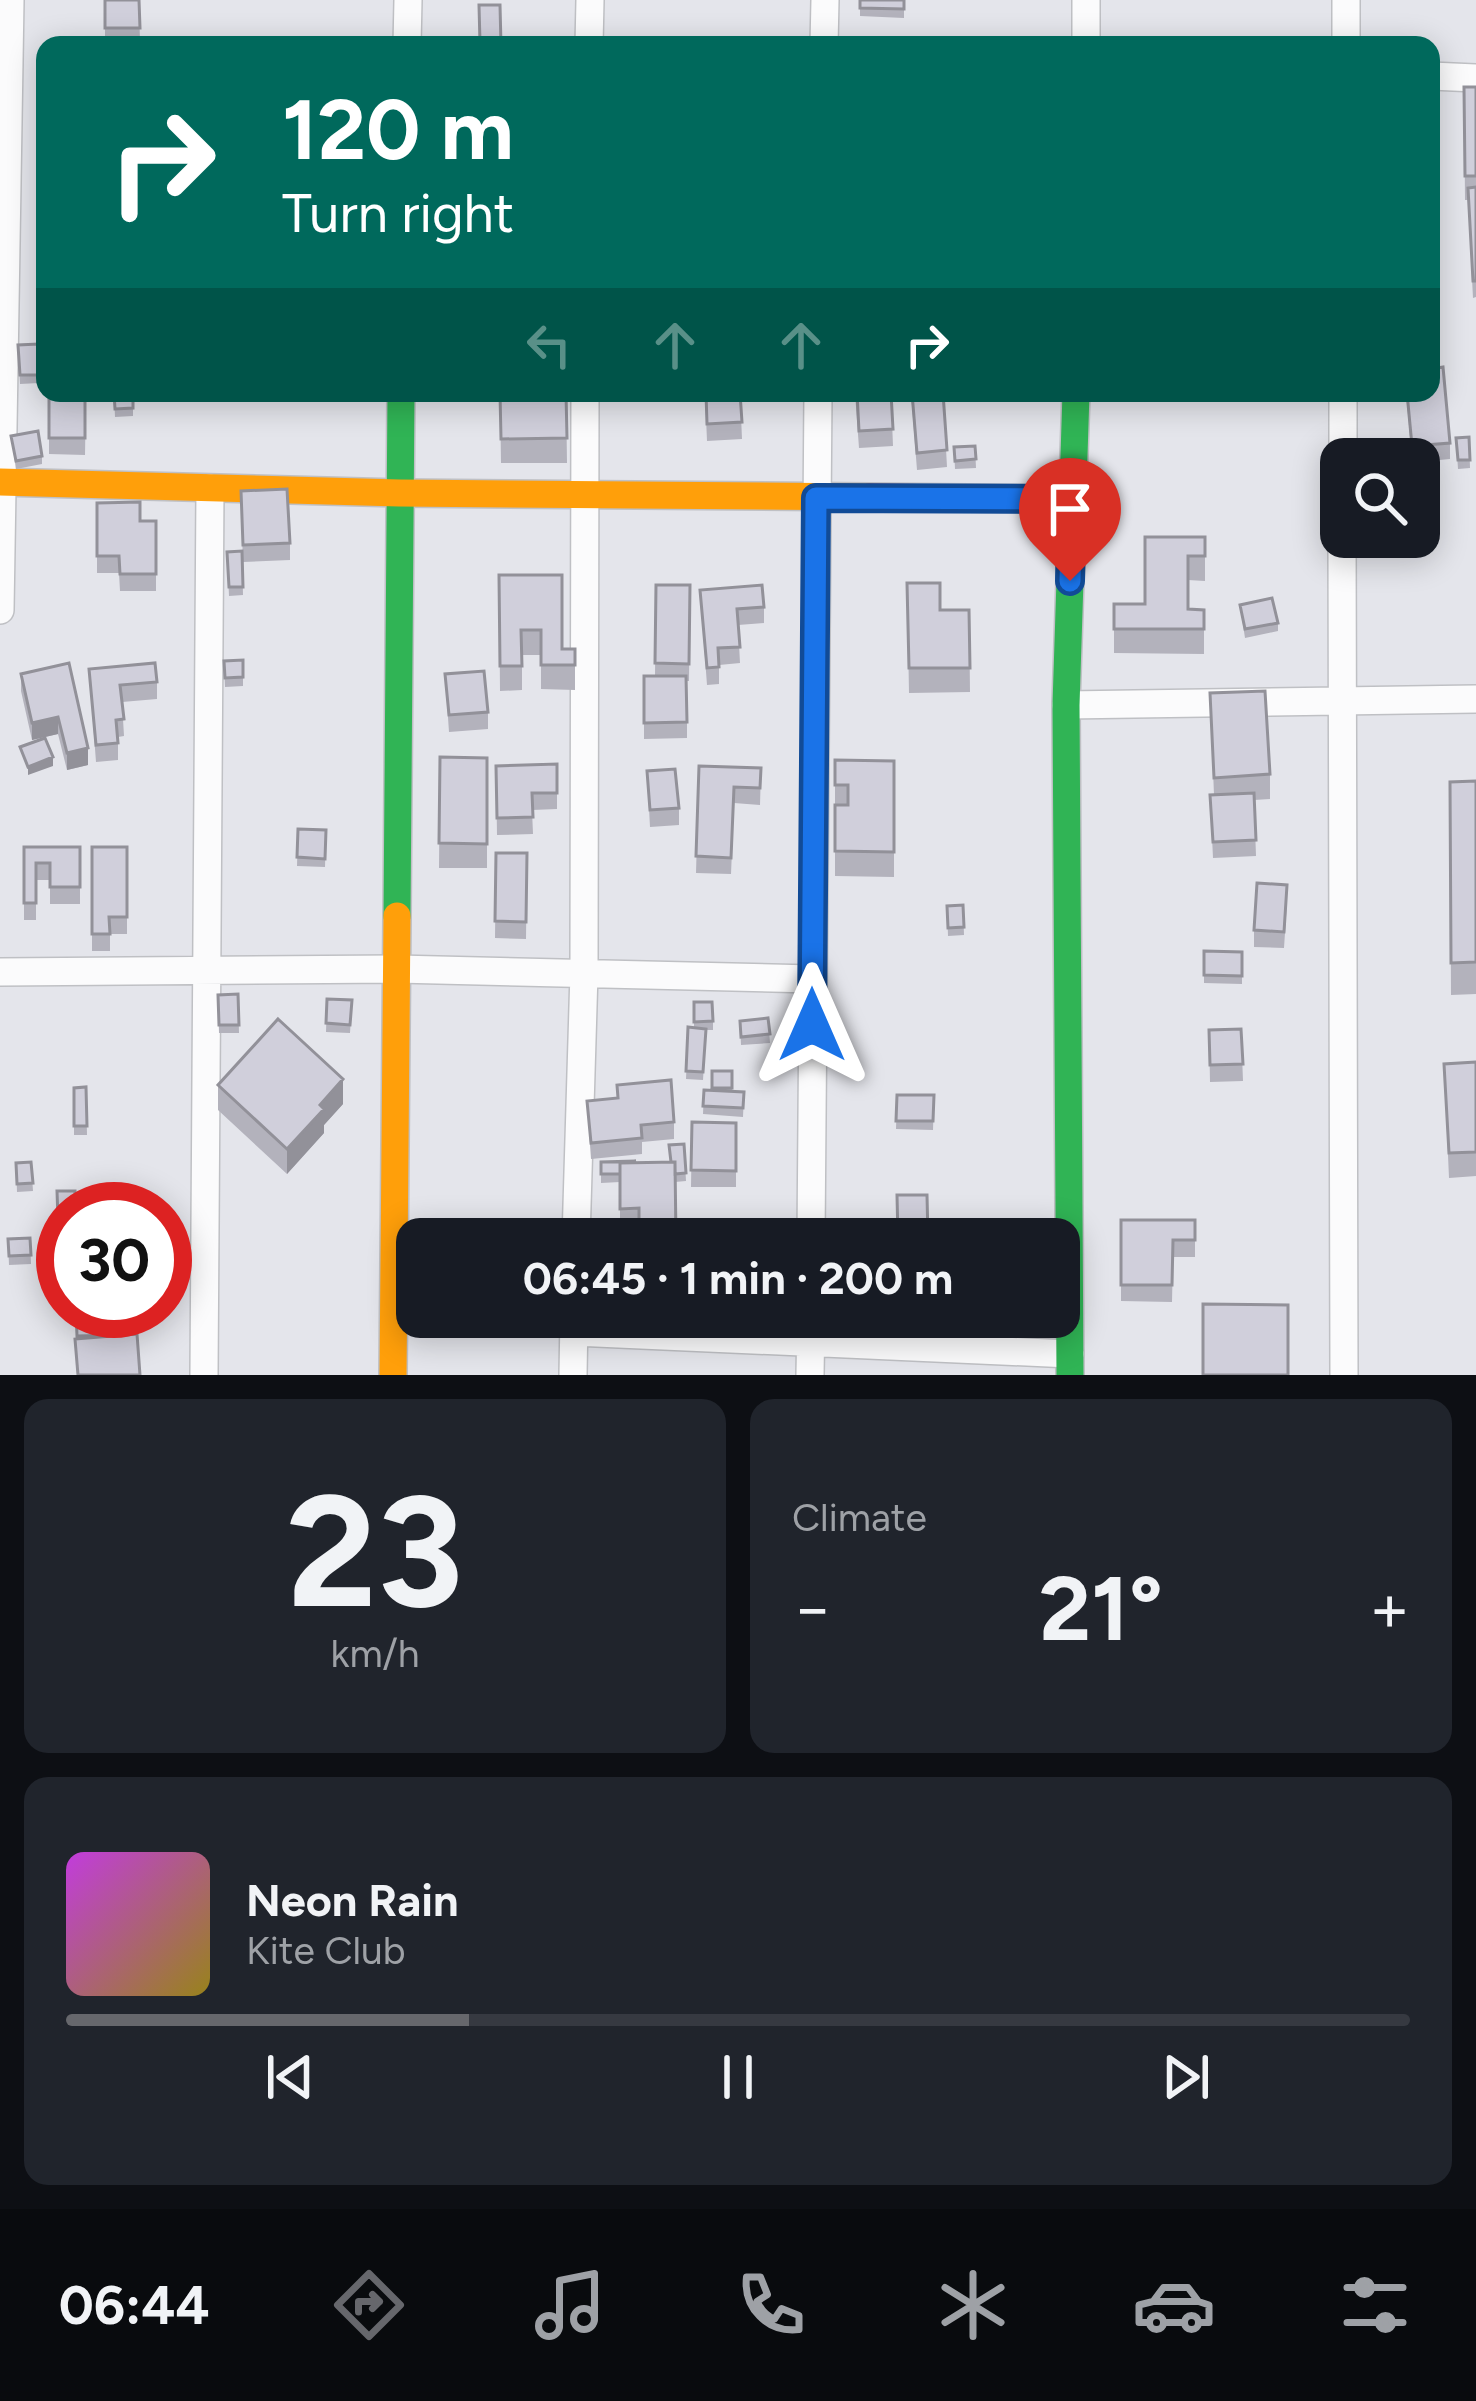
<!DOCTYPE html>
<html lang="en">
<head>
<meta charset="utf-8">
<style>
	:root { --surface:#171b24; --page:#20242c; --text:#f1f3f6; --muted:#9ea1a6; --line:#363941; --accent:#66676c }
	body { margin:0; font-family:Figtree,sans-serif; background:var(--page); color:var(--text); height:100vh; display:flex; flex-direction:column; font-size:45px; white-space:nowrap }
	* { box-sizing:border-box; margin:0 }
	p { font-size:39px; color:var(--muted) }
	.icon { flex:none; width:66px; height:66px; fill:none; stroke:currentColor; stroke-width:2; stroke-linecap:round; stroke-linejoin:round }
	.map { position:relative; height:1375px; overflow:hidden }
	.side { display:flex; flex-direction:column; gap:24px; padding:24px; background:#0d0f14; flex:1 }
	.side>* { flex:none }
	.hud { position:absolute; left:36px; top:36px; width:1404px; height:366px; border-radius:24px; box-shadow:0 6px 30px #0003; background:#00695c; color:#fff; overflow:hidden }
	.buttons { position:absolute; left:1320px; top:438px; display:grid; gap:24px }
	.buttons a { display:grid; place-items:center; width:120px; height:120px; border-radius:24px; background:var(--surface); box-shadow:0 6px 30px #0003; font-size:60px }
	.speed { position:absolute; left:36px; top:1182px; display:flex; gap:24px; font-size:60px; font-weight:700; text-align:center }
	.speed>* { display:grid; place-content:center; width:156px; height:156px; border-radius:50%; background:var(--surface); box-shadow:0 6px 30px #0003; line-height:1 }
	.speed .limit { border:18px solid #d22; background:#fff; color:#111 }
	.pin { position:absolute; display:grid; place-items:center; width:102px; height:102px; color:#fff; margin:-123px -51px; border-radius:50% 50% 50% 0; rotate:-45deg; box-shadow:0 0 12px #0007 }
	.pin .icon { rotate:45deg }
	.me { position:absolute; width:132px; margin:-66px; rotate:0deg; stroke-linejoin:round; filter:drop-shadow(0 0 9px #0008) }
	.turn { display:flex; align-items:center; gap:42px; height:252px; padding:0 48px; font-size:54px }
	.turn .icon { width:156px; height:156px; stroke-width:2.5 }
	.turn b { display:block; font-size:84px; line-height:102px }
	.lanes { display:flex; align-items:center; height:114px; padding:0 48px; background:#0003; justify-content:center; gap:60px; direction:ltr }
	.lanes .off { opacity:.35 }
	.big { font-size:90px; font-weight:700; line-height:1.1 }
	.side .widget { flex:1; display:flex; flex-direction:column; justify-content:center; gap:18px; min-width:0; padding:0 42px; border-radius:24px; background:var(--page) }
	.side .dial { align-items:center; gap:0 }
	.dial b { font-size:156px; line-height:1 }
	.song { display:flex; align-items:center; gap:36px }
	.cover { width:144px; height:144px; border-radius:18px; background:linear-gradient(135deg,hsl(290 70% 55%),hsl(50 70% 35%)) }
	.played { height:12px; border-radius:6px; background:linear-gradient(90deg,var(--accent) 30%,var(--line) 30%) }
	.keys { display:flex; justify-content:space-around; direction:ltr }
	.heat { display:flex; justify-content:space-between; align-items:center; font-size:66px; direction:ltr }
	.side .tiles { flex:1; display:grid; gap:24px; grid-template-columns:1fr 1fr }
	.widget:last-child { grid-column:span 2 }
	.trip { position:absolute; left:396px; top:1218px; width:684px; height:120px; border-radius:24px; background:var(--surface); box-shadow:0 6px 30px #0003; font-weight:700; line-height:120px; text-align:center }
	.dock { display:flex; height:192px; justify-content:space-around; align-items:center; background:#090b0e; color:var(--muted) }
	.dock .icon { width:84px; height:84px }
	.dock .current { color:var(--accent) }
	.dock b { font-size:54px; color:var(--text) }
	.map>svg:first-child { display:block }
	.lines { fill:none; stroke-linecap:round; stroke-linejoin:round }
	.street-casing { stroke:#bfc0c4; stroke-width:30 }
	.fast-casing { stroke:#bfc0c4; stroke-width:30 }
	.slow-casing { stroke:#bfc0c4; stroke-width:30 }
	.jam-casing { stroke:#bfc0c4; stroke-width:30 }
	.street { stroke:#fbfbfc; stroke-width:27 }
	.fast { stroke:#30b455; stroke-width:27 }
	.slow { stroke:#ff9f0a; stroke-width:27 }
	.jam { stroke:#e5322d; stroke-width:27 }
	.wall { fill:#b3b2bc }
	.shaded-wall { fill:#929199 }
	.building { fill:#d0cfdb; stroke:#929199; stroke-width:3 }
	.route-casing { stroke:#114b97; stroke-width:30 }
	.route { stroke:#1a73e8; stroke-width:21 }
</style>
</head>
<body>
<div class="map">
<svg width="1476" height="1375" viewBox="0 0 1476 1375">
	<rect width="100%" height="100%" fill="#e4e5eb"/>
	<g class="lines">
		<defs>
			<path id="street" d="M407,45L408,0
				M589,45L590,0
				M824,45L825,0
				M1086,45V0
				M1346,45V0
				M1431,76L1476,78
				M1343,459V393
				M1342,537L1344,1375
				M0,610L10,0
				M1066,705L1476,699
				M0,972L397,969L812,979
				M576,1239L584,973L585,393
				M811,1239L818,393
				M574,1332L1070,1354
				M204,1375L210,488
				M573,1375L574,1317
				M810,1375L811,1317"/>
			<path id="fast" d="M397,916L401,393
				M1070,1375L1066,705L1076,393"/>
			<path id="slow" d="M0,482L399,493L869,497
				M393,1375L397,916"/>
			<path id="jam" d="M869,497L1072,499"/>
		</defs>
		<use href="#street" class="street-casing"/>
		<use href="#fast" class="fast-casing"/>
		<use href="#slow" class="slow-casing"/>
		<use href="#jam" class="jam-casing"/>
		<use href="#street" class="street"/>
		<use href="#fast" class="fast"/>
		<use href="#slow" class="slow"/>
		<use href="#jam" class="jam"/>
	</g>
	<path class="wall" d="M105,0H139L140,44L105,45Z
		M860,0H904V18L860,16Z
		M1464,87H1476V297L1473,298L1468,200H1465Z
		M42,123H45V178H42Z
		M18,345L39,375V383L20,384Z
		M49,393H86L85,455L49,454Z
		M114,393H133V416L115,417Z
		M500,393H566L567,463H501Z
		M705,393H740L742,439L707,441Z
		M855,393H906V395L891,396L893,446L859,448Z
		M911,393H943L947,467L917,470Z
		M1406,393H1431L1450,443V459L1419,462V459H1412Z
		M11,436L42,456V464L16,469Z
		M1469,437L1470,468L1458,469L1456,438Z
		M975,446L976,468L955,469L954,447Z
		M97,503L140,521H156V591H120L119,573H97Z
		M241,508L290,543V560L243,562Z
		M1205,537V581L1188,580V609L1204,610V654L1114,653V604H1145Z
		M242,551L243,595L229,596L227,552Z
		M499,575L562,649H575V690L541,689V655H522V690L500,691Z
		M907,583L940,610H969L970,692L909,693Z
		M656,585H690L689,681H687V738L644,739V676H655Z
		M700,590L764,607V623L738,625L740,663L719,665V684L707,685Z
		M1240,605L1278,623V631L1245,638Z
		M243,660V686L225,687L224,661Z
		M69,663L88,765L67,770L58,734L32,740L21,691V674Z
		M89,669L157,682V699L122,702L124,736L118,737V760L96,762Z
		M445,674L488,712V729L449,732Z
		M1210,693L1270,774V799L1254,800L1256,856L1213,858L1210,795H1214Z
		M440,757L487,758V868H439Z
		M835,760L894,761V877L835,876Z
		M557,764V809L532,810L533,834L497,835L496,766Z
		M699,766L761,768L760,805L734,803L731,874L696,873Z
		M647,771L679,808V825L650,827Z
		M1476,781V994L1451,995L1450,782Z
		M298,829L326,830L325,867L297,866Z
		M24,847H80V904H50V880H36V920H24Z
		M92,847H127V934H110V951H92Z
		M496,853H527L526,939L495,938Z
		M1287,902L1284,948L1254,947V930Z
		M963,905L964,935L948,936L947,906Z
		M1204,951L1242,952V984L1204,983Z
		M238,994L239,1033H219L218,995Z
		M327,999L352,1000L350,1033L326,1032Z
		M694,1002L713,1021V1030H706L703,1080L686,1079L688,1027L694,1028Z
		M768,1018L770,1043L741,1045L740,1021Z
		M1241,1029L1243,1081L1210,1082L1209,1030Z
		M1476,1062V1176L1449,1178L1444,1064Z
		M712,1071H732V1092H744L743,1117L703,1114L704,1090L712,1091Z
		M218,1085L343,1104L324,1125V1133L287,1174L218,1110Z
		M617,1085L674,1122V1139L642,1142V1154L591,1159L587,1101L617,1098Z
		M86,1087L87,1135H74V1088Z
		M897,1095H934L933,1130L896,1129Z
		M692,1122L736,1123V1187H691Z
		M684,1144L686,1181L675,1182L639,1233H620V1182L601,1183V1162H670Z
		M31,1162L33,1191L17,1192L16,1163Z
		M57,1191L63,1209V1268H48L49,1222L58,1223Z
		M1121,1220H1195V1257H1173L1172,1302L1121,1301Z
		M30,1238L31,1264L9,1265L8,1239Z"/>
	<path class="shaded-wall" d="M58,717V734L32,740V723Z
		M88,748V765L67,770V753Z
		M53,757V766L28,775V767Z
		M343,1079V1104L324,1125V1133L287,1174V1149L320,1105Z"/>
	<path class="building" d="M105,0H139L140,28H105Z
		M860,0H904V9L860,8Z
		M479,5H500L501,45H494L493,42L480,43Z
		M493,42L494,45H458V44Z
		M1464,87H1476V176H1465Z
		M42,123H45V162H42Z
		M1476,187V281H1473L1468,188Z
		M38,344L39,375H20L18,345Z
		M1443,367L1450,443L1412,446L1407,393H1431V369Z
		M49,393H85V438H49Z
		M114,393H133V408L115,409Z
		M500,393H566L567,438L501,439Z
		M706,393H740L742,422L707,424Z
		M857,393H891L893,429L859,431Z
		M912,393H943L947,450L917,453Z
		M38,431L42,456L16,461L11,436Z
		M1469,437L1470,460H1458L1456,438Z
		M1392,445L1393,459H1374L1373,447Z
		M975,446L976,459L955,461L954,447Z
		M287,489L290,543L243,545L241,491Z
		M140,502V521H156V574H120L119,556H97V503Z
		M1145,537H1205V556H1188V609L1204,610V629H1114V604H1145Z
		M242,551L243,587H229L227,552Z
		M499,575H562V649H575V665H541V630H521L522,666H500Z
		M907,583H940V610H969L970,668H909Z
		M656,585H690L689,664L655,663Z
		M762,585L764,607L737,609L740,647L718,648L719,667L707,668L700,590Z
		M1272,598L1278,623L1245,629L1240,605Z
		M243,660V677L225,678L224,661Z
		M69,663L88,748L67,753L58,717L32,723L21,674Z
		M155,663L157,682L120,685L124,719L116,720L118,743L96,745L89,669Z
		M484,671L488,712L449,715L445,674Z
		M644,676H686L687,722L644,723Z
		M1265,691L1270,774L1214,778L1210,693Z
		M45,738L53,757L28,767L20,747Z
		M440,757L487,758V844L439,843Z
		M835,760L894,761V852L835,851V805H848V785H835Z
		M557,764V793H532L533,817L497,818L496,766Z
		M699,766L761,768L760,788L734,787L731,858L696,856Z
		M675,769L679,808L650,810L647,771Z
		M1476,781V962L1451,963L1450,782Z
		M1254,793L1256,840L1213,842L1210,795Z
		M298,829L326,830L325,859L297,857Z
		M24,847H80V887H50V863H36V903H24Z
		M92,847H127V917H109L110,934H92Z
		M496,853H527L526,922L495,921Z
		M1257,883L1287,885L1284,932L1254,930Z
		M963,905L964,927L948,928L947,906Z
		M1204,951L1242,952V976L1204,975Z
		M238,994L239,1025H219L218,995Z
		M327,999L352,1000L350,1025L326,1023Z
		M694,1002H712L713,1021L694,1022Z
		M768,1018L770,1034L741,1037L740,1021Z
		M278,1019L343,1079L320,1105L324,1109L287,1149L218,1085Z
		M688,1027L706,1029L703,1072L686,1071Z
		M1241,1029L1243,1064L1210,1065L1209,1030Z
		M1476,1062V1152L1449,1153L1444,1064Z
		M712,1071H732V1088H712Z
		M671,1080L674,1122L641,1125L642,1138L591,1143L587,1101L618,1098L617,1085Z
		M86,1087L87,1126H74V1088Z
		M704,1090L744,1092L743,1108L703,1106Z
		M897,1095H934L933,1121H896Z
		M692,1122L736,1123V1171L691,1170Z
		M684,1144L686,1173L675,1174V1162H671L669,1145Z
		M636,1161L620,1163V1174H601V1162Z
		M31,1162L33,1183L17,1184L16,1163Z
		M675,1162L676,1239H639V1208L620,1209V1163Z
		M57,1191H75V1209H63V1219H58Z
		M897,1195H927L928,1239H898Z
		M1121,1220H1195V1240H1173L1172,1285H1121Z
		M49,1222L63,1223V1260H48Z
		M30,1238L31,1255L9,1256L8,1239Z
		M1203,1304L1288,1305V1375H1203Z
		M76,1311H123L124,1335L77,1336Z
		M137,1334L140,1375H78L75,1339Z"/>
	<g class="lines">
		<defs>
			<path id="route" d="M812,1025L816,498L1072,499L1070,581"/>
		</defs>
		<use href="#route" class="route-casing"/>
		<use href="#route" class="route"/>
	</g>
</svg>
<div class="buttons">
<a><svg class="icon" aria-label="search" viewBox="0 0 24 24"><circle cx="10" cy="10" r="6"/><path d="M15 15l6 6"/></svg></a>
</div>
<div class="speed"><div class="limit">30</div></div>
<div class="pin" style="left:1070px;top:581px;background:#d93025"><svg class="icon" aria-label="arrive" viewBox="0 0 24 24"><path d="M6 21V4h12l-3 4 3 4H6"/></svg></div>
<svg class="me" style="left:812px;top:1025px" viewBox="-20 -20 40 40"><path d="M0-17L14 15 0 8-14 15z" fill="#1a73e8" stroke="#fff" stroke-width="4"/></svg>
<div class="trip">06:45 · 1 min · 200 m</div>
<div class="hud">
<div class="turn"><svg class="icon" aria-label="right" viewBox="0 0 24 24"><path d="M7 20v-9h11M14 6l5 5-5 5"/></svg><div><b>120 m</b>Turn right</div></div>
<div class="lanes"><svg class="icon off" aria-label="left" viewBox="0 0 24 24"><path d="M17 20v-9H6M10 6l-5 5 5 5"/></svg><svg class="icon off" aria-label="ahead" viewBox="0 0 24 24"><path d="M12 20V5M6 11l6-6 6 6"/></svg><svg class="icon off" aria-label="ahead" viewBox="0 0 24 24"><path d="M12 20V5M6 11l6-6 6 6"/></svg><svg class="icon" aria-label="right" viewBox="0 0 24 24"><path d="M7 20v-9h11M14 6l5 5-5 5"/></svg></div>
</div>
</div>
<section class="side">
<div class="tiles">
<div class="widget dial"><b>23</b><p>km/h</p></div>
<div class="widget"><p>Climate</p>
<div class="heat"><a>−</a><b class="big">21°</b><a>+</a></div>
</div>
<div class="widget">
<div class="song"><i class="cover"></i><div><b>Neon Rain</b><p>Kite Club</p></div></div>
<div class="played"></div>
<div class="keys"><svg class="icon" aria-label="previous" viewBox="0 0 24 24"><path d="M18 5L8 12l10 7zM5 5v14"/></svg><svg class="icon" aria-label="pause" viewBox="0 0 24 24"><path d="M8 5v14M16 5v14"/></svg><svg class="icon" aria-label="next" viewBox="0 0 24 24"><path d="M6 5l10 7-10 7zM19 5v14"/></svg></div>
</div>
</div>
</section>
<nav class="dock">
<b>06:44</b>
<svg class="icon current" aria-label="directions" viewBox="0 0 24 24"><path d="M12 3l9 9-9 9-9-9zM9 14v-3h6M13 9l2 2-2 2"/></svg>
<svg class="icon" aria-label="music" viewBox="0 0 24 24"><path d="M9 18V5l10-2v13"/><circle cx="6" cy="18" r="3"/><circle cx="16" cy="16" r="3"/></svg>
<svg class="icon" aria-label="phone" viewBox="0 0 24 24"><path d="M5 4h4l2 5-3 2q2 4 5 5l2-3 5 2v4C11 20 4 13 5 4z"/></svg>
<svg class="icon" aria-label="climate" viewBox="0 0 24 24"><path d="M12 3v18M4 7l16 10M4 17L20 7"/></svg>
<svg class="icon" aria-label="car" viewBox="0 0 24 24"><path d="M5 17H2v-5l4-1 3-4h7l3 4 3 1v5h-3M9 17h6M6 11h13"/><circle cx="7" cy="17" r="2"/><circle cx="17" cy="17" r="2"/></svg>
<svg class="icon" aria-label="filters" viewBox="0 0 24 24"><path d="M4 7h16M4 17h16"/><circle cx="9" cy="7" r="2"/><circle cx="15" cy="17" r="2"/></svg>
</nav>
</body>
</html>
